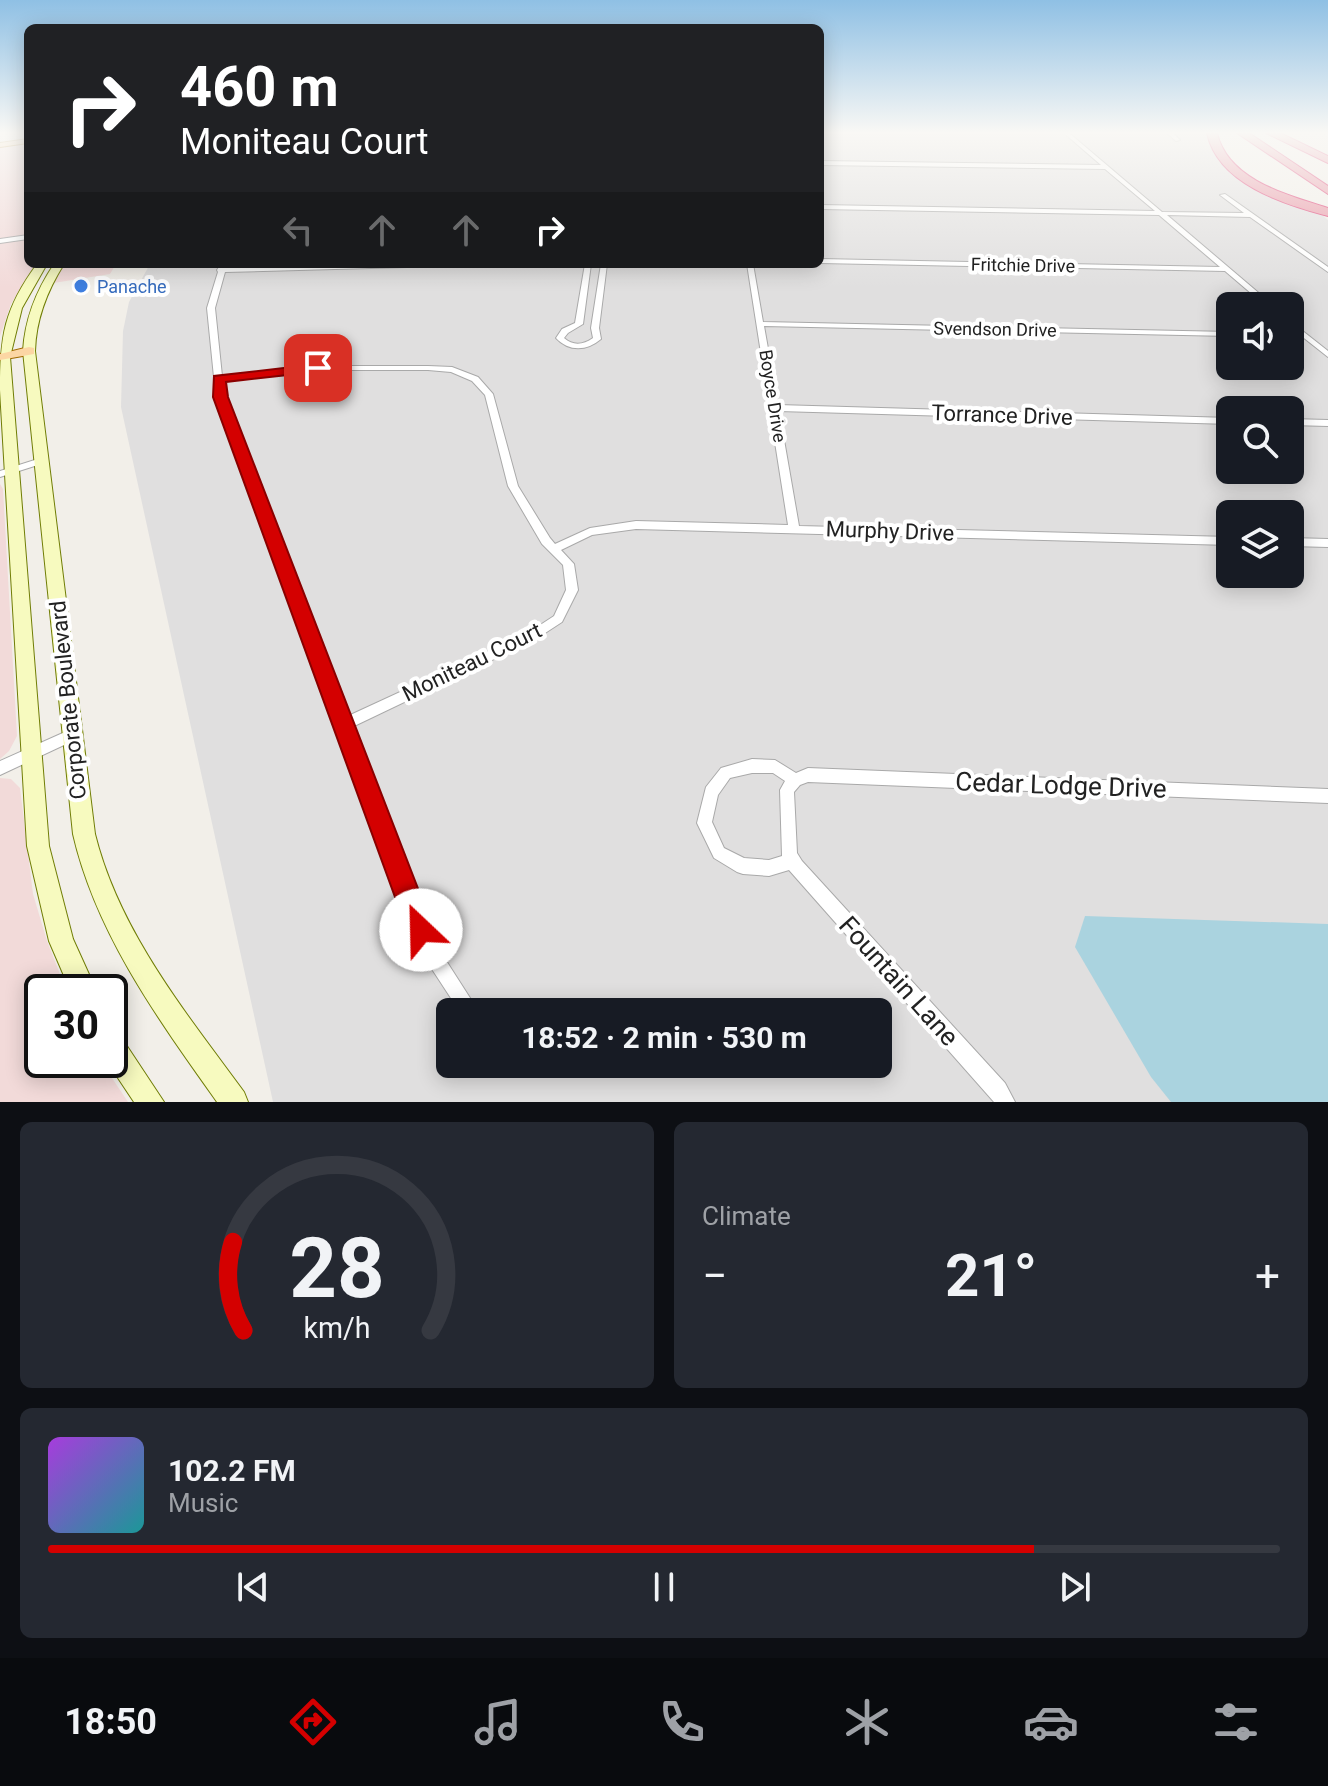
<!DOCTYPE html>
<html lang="en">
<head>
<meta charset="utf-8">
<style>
	:root { --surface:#171b24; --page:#242831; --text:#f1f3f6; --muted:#9ea1a6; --line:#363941; --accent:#d40000 }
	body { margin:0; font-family:Roboto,sans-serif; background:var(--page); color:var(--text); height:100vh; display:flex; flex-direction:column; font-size:30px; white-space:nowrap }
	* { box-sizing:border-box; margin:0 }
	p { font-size:26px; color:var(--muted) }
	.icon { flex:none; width:44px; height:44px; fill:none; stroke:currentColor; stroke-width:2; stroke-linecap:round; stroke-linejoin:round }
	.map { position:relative; height:1102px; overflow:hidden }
	.details { display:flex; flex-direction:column; gap:20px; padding:20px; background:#0d0f14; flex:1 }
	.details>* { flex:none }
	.hud { position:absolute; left:24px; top:24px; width:800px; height:244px; border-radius:12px; box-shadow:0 4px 20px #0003; background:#202124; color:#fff; overflow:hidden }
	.fabs { position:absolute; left:1216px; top:292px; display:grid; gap:16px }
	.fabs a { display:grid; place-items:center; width:88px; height:88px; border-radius:12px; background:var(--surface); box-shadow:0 4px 20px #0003; font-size:40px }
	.speed { position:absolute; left:24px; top:974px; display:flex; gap:16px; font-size:40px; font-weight:700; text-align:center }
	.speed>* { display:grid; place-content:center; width:104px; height:104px; border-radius:50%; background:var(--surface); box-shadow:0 4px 20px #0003; line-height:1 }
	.speed .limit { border:4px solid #111; border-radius:12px; background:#fff; color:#111 }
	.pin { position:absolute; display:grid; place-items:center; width:68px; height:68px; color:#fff; margin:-34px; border-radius:16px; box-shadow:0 4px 12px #0006 }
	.me { position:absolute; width:88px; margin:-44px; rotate:336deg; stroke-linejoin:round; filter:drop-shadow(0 0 6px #0008) }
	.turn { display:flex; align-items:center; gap:28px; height:168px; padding:0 24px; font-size:36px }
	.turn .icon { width:104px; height:104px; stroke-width:2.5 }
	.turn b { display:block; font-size:56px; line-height:68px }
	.lanes { display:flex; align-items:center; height:76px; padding:0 24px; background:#0003; justify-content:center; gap:40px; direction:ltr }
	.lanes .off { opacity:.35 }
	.big { font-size:60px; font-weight:700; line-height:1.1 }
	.details .widget { flex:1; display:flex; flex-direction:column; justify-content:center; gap:12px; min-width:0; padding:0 28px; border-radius:12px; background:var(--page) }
	.details .dial { align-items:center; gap:0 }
	.dial svg { height:208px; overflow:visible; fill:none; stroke:var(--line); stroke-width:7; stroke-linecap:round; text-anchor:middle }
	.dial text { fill:var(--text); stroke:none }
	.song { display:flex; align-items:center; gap:24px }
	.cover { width:96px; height:96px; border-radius:12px; background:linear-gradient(135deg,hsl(280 70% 55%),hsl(180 70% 35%)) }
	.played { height:8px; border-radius:4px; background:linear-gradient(90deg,var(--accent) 80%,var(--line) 80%) }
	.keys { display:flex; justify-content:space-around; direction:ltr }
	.heat { display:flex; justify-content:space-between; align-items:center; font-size:44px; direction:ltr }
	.details .tiles { flex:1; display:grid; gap:20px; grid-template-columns:1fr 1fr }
	.widget:last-child { grid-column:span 2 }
	.trip { position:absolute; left:436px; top:998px; width:456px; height:80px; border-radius:12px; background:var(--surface); box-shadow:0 4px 20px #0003; font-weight:700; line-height:80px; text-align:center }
	.tab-bar { display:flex; height:128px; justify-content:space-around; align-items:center; background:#090b0e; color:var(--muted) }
	.tab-bar .icon { width:56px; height:56px }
	.tab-bar .current { color:var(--accent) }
	.tab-bar b { font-size:36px; color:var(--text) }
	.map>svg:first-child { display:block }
	.residential { fill:#e0dfdf; fill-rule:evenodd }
	.commercial { fill:#f2dad9 }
	.water { fill:#aad3df }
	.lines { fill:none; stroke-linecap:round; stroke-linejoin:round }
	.street-casing { stroke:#a9a9a9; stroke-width:2 }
	.secondary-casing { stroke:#707d05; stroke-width:2 }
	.primary-casing { stroke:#a06b00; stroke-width:2 }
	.highway-casing { stroke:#dc2a67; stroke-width:2 }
	.street { fill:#fff; fill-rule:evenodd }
	.secondary { fill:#f7fabf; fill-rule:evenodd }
	.primary { fill:#fcd6a4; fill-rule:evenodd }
	.highway { fill:#e892a2; fill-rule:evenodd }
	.route { fill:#d40000; stroke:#8a0000; stroke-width:2 }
	.shop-dot { fill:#3f7fe0; stroke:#fff; stroke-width:3 }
	.labels { text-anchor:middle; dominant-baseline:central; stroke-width:8; stroke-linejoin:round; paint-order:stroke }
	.far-street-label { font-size:18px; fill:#222; stroke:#fff }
	.far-shop-label { font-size:18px; fill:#366cbe; stroke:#fff; text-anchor:start }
	.street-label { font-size:22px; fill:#222; stroke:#fff }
	.near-street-label { font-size:26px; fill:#222; stroke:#fff }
</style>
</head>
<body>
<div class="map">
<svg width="1328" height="1102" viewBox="0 0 1328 1102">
	<rect width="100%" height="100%" fill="#f2efe9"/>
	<path class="residential" d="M820,133H1212L1233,169L1269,189L1314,208L1328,220V1102H273L121,407L123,331L129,302L150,264H820ZM1230,306H1290V366H1230ZM1230,410H1290V470H1230ZM1230,514H1290V574H1230ZM450,1012H878V1064H450Z"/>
	<path class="commercial" d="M28,143V264H36L11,304L0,336V147Z
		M63,264H116L110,274L47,284Z
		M0,484L3,489L17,736L9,751L0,759Z
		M0,778L11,779L20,788L33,894L47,941L67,992H42V1060H100L128,1102H0Z"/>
	<path class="water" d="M1085,916L1328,924V1102H1171L1151,1077L1075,947Z"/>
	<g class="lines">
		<defs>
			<path id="street" d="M1064,133H1069L1162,212L1244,213L1220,195L1225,194L1328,267V272L1250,217L1167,215L1274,306H1266L1225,271L820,263V259L1220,267L1159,215L820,209V205L1155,211L1105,169L820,165V161L1101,165Z
				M1167,133H1173L1180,140L1176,141Z
				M28,235V239L0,243V239Z
				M221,264H227L226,268L446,264L443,266L225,272L215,308L222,376L318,366H428L452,367L478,377L493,394L518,486L550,538L555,544L590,528L636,521L788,525L747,264H753L763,322L1230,332V336L764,326L778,405L1230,418V424L779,411L799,526L1230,537V545L636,529L592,535L561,550L574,564L578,590L562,622L536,639L350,728L416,902L438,948L479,1012H460L426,960L401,906L216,397L207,308L218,272L217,270ZM318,370H428L451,372L472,381L485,395L508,486L542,544L563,565L566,590L554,616L528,633L346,717L224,397L223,381Z
				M585,264H591L583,324L568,333L564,338C573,346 583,345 593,338L591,328L601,264H607L599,328L601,339C587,351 569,352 556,338L562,329L575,323Z
				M1290,321L1328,351V357L1290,327Z
				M1290,419L1328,420V426L1290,425Z
				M41,458L44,459L46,461L44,463L0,477V471Z
				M1290,538L1328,539V547L1290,546Z
				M74,728L79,730L81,734L79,738L0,775V761Z
				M752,759L775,760L796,773L808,768L1328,789V803L808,782L800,785L794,792L797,853L802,861L1005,1083L1015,1102H994L789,870L769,876L743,874L737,872L714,858L697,823L706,787L721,768ZM752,773H773L785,781L780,790L782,856L769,860L744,858L724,848L712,822L718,795L730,778Z"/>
			<path id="secondary" d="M37,264H47L22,308L10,357L49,846L73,939L97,992H71L49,941L27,846L0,390C0,336 4,309 37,264Z
				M54,264H64C47,291 36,319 35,351L95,834C119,931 186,1013 244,1092L248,1102H217C159,1020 96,934 73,834L23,351C25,318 36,291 54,264Z
				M110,1030L119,1034L164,1102H134L106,1060H110Z"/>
			<path id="primary" d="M28,139V143L0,147V143Z
				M29,347L34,348V354L0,360V354Z"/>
			<path id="highway" d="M1207,133H1217C1228,180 1287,195 1328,208V216C1283,204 1218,184 1207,133Z
				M1237,133H1249L1328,186V194Z
				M1266,133H1280L1328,156V163Z"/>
		</defs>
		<use href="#street" class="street-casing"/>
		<use href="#secondary" class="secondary-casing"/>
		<use href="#primary" class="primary-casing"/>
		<use href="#highway" class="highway-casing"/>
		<use href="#street" class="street"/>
		<use href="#secondary" class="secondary"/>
		<use href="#primary" class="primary"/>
		<use href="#highway" class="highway"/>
	</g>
	<linearGradient id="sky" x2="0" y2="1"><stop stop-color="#8fc0e4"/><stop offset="0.46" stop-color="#f9f8f5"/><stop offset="1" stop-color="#f9f8f5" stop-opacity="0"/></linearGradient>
	<rect width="1328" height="288" fill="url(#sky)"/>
	<path class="route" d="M318,364L323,365V371L226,382L228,397L434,930L430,940L421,944L411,940L407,930L213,397L214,376Z"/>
	<circle class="shop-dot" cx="81" cy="286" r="8"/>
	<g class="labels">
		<g class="far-street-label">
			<text transform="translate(1023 265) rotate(1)">Fritchie Drive</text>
			<text transform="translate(995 329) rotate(1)">Svendson Drive</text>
			<text transform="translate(773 396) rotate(81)">Boyce Drive</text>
		</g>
		<g class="far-shop-label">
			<text x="97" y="286">Panache</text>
		</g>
		<g class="street-label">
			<text transform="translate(1002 415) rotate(2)">Torrance Drive</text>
			<text transform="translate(890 531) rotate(2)">Murphy Drive</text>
			<text transform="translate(472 662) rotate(-26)">Moniteau Court</text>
			<text transform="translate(68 700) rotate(-96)">Corporate Boulevard</text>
		</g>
		<g class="near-street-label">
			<text transform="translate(1061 785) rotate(2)">Cedar Lodge Drive</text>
			<text transform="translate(899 981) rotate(48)">Fountain Lane</text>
		</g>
	</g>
</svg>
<div class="fabs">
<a><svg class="icon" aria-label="sound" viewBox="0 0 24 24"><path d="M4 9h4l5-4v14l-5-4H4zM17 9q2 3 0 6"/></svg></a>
<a><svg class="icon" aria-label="search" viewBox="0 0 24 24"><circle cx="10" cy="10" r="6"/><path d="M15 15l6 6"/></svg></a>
<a><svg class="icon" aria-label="layers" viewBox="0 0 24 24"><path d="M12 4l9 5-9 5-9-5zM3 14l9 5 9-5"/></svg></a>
</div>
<div class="speed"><div class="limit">30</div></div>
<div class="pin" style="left:318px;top:368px;background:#d93025"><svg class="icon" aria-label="arrive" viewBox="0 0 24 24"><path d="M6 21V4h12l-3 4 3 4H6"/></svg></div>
<svg class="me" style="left:421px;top:930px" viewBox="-20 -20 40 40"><circle r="19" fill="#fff"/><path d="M0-13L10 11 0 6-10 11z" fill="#d40000"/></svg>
<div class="trip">18:52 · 2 min · 530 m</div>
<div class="hud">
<div class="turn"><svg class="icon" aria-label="right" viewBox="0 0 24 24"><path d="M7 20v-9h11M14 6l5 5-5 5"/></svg><div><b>460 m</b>Moniteau Court</div></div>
<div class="lanes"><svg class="icon off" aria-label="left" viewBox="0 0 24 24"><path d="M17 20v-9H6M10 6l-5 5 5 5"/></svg><svg class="icon off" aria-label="ahead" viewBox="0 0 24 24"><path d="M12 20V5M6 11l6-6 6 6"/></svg><svg class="icon off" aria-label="ahead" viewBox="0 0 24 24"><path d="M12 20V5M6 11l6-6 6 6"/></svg><svg class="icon" aria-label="right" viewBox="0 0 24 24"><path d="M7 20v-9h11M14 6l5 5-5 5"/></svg></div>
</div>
</div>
<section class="details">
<div class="tiles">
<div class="widget dial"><svg viewBox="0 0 100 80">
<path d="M14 69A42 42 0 1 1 86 69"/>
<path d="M14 69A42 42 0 0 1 10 35" stroke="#d40000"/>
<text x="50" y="56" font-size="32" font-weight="700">28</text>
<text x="50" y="72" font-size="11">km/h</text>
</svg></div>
<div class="widget"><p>Climate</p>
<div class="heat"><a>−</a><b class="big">21°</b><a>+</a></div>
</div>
<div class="widget">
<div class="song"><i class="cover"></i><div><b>102.2 FM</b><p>Music</p></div></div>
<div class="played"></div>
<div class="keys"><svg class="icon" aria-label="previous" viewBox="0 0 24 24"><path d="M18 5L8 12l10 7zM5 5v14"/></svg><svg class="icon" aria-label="pause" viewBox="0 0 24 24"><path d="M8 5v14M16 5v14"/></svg><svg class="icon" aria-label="next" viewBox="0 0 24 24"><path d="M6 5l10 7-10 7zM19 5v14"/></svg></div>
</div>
</div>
</section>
<nav class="tab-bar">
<b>18:50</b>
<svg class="icon current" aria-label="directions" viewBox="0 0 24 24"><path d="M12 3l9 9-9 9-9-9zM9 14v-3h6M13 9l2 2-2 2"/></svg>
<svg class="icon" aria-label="music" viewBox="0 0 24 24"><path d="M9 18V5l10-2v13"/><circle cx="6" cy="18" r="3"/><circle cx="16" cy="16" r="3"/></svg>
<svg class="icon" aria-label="phone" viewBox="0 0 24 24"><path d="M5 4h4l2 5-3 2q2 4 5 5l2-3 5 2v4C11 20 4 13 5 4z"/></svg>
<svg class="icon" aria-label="climate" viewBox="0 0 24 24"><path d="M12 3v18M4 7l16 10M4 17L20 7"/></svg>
<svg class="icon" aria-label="car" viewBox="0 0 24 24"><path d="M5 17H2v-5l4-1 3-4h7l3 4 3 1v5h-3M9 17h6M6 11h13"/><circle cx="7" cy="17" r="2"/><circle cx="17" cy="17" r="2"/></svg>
<svg class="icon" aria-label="filters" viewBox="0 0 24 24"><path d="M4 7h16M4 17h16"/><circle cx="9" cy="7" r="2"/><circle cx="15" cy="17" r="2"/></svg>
</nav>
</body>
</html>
